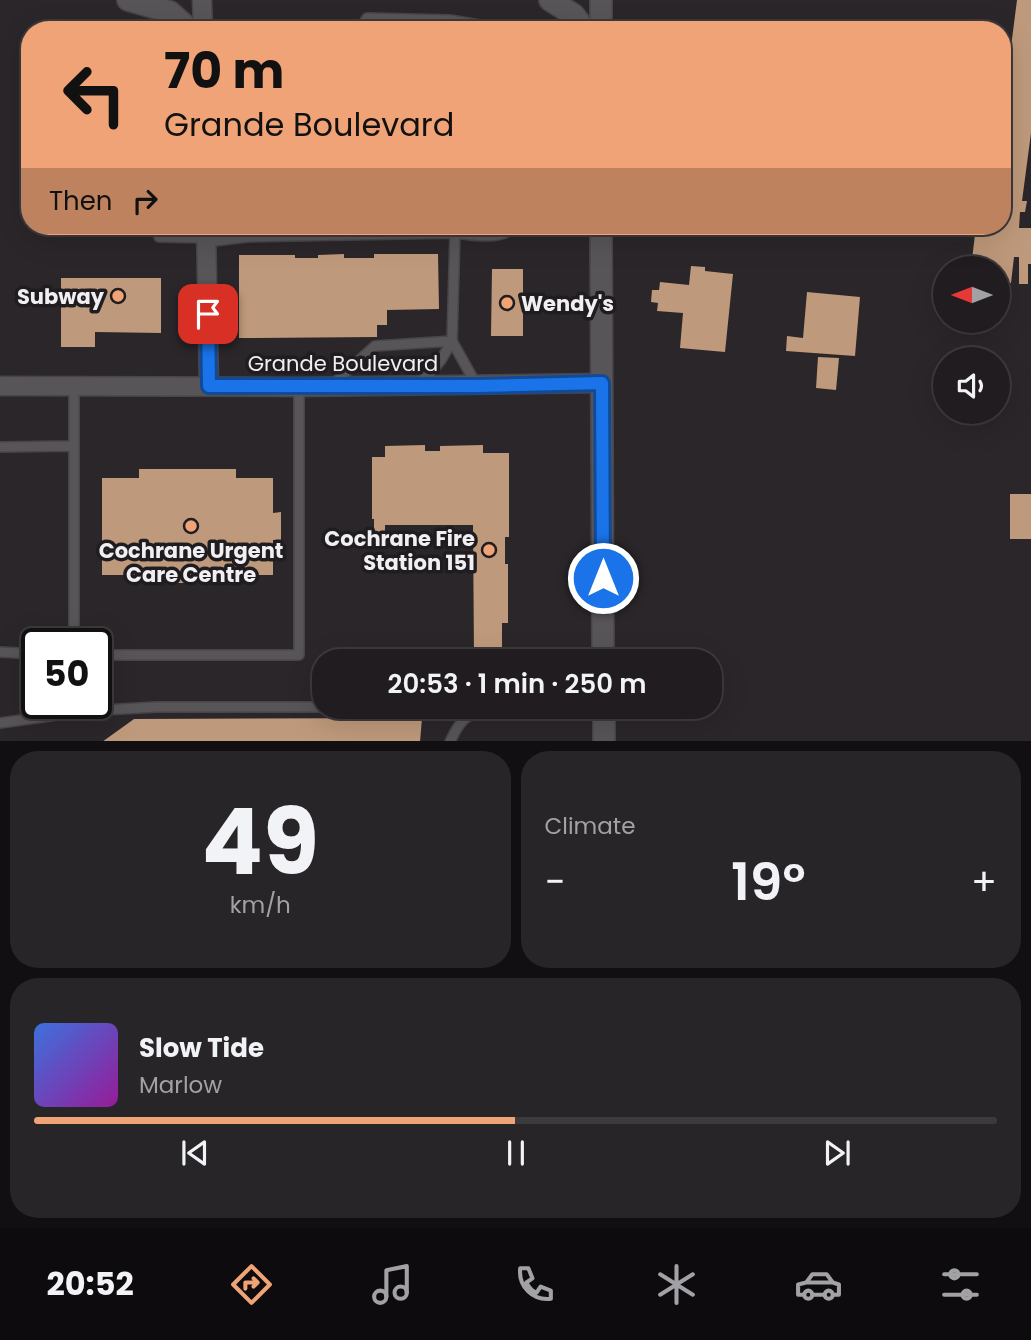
<!DOCTYPE html>
<html lang="en">
<head>
<meta charset="utf-8">
<style>
	:root { --surface:#201c20; --page:#282529; --text:#f1f3f6; --muted:#a2a1a5; --line:#3d3a3e; --accent:#efa376 }
	body { margin:0; font-family:Poppins,sans-serif; background:var(--page); color:var(--text); height:100vh; display:flex; flex-direction:column; font-size:26px; white-space:nowrap }
	* { box-sizing:border-box; margin:0 }
	p { font-size:23px; color:var(--muted) }
	.icon { flex:none; width:38px; height:38px; fill:none; stroke:currentColor; stroke-width:2; stroke-linecap:round; stroke-linejoin:round }
	.map { position:relative; height:741px; overflow:hidden }
	.sheet { display:flex; flex-direction:column; gap:10px; padding:10px; background:#120f12; flex:1 }
	.sheet>* { flex:none }
	.hud { position:absolute; left:21px; top:21px; width:990px; height:214px; border-radius:28px; box-shadow:0 7px 28px #0002,0 0 0 2px var(--line); background:#efa376; color:#111; overflow:hidden }
	.needle { width:46px; rotate:270deg }
	.tools { position:absolute; left:933px; top:256px; display:grid; gap:14px }
	.tools a { display:grid; place-items:center; width:77px; height:77px; border-radius:50%; background:var(--surface); box-shadow:0 7px 28px #0002,0 0 0 2px var(--line); font-size:35px }
	.speed { position:absolute; left:21px; top:628px; display:flex; gap:14px; font-size:35px; font-weight:700; text-align:center }
	.speed>* { display:grid; place-content:center; width:91px; height:91px; border-radius:50%; background:var(--surface); box-shadow:0 7px 28px #0002,0 0 0 2px var(--line); line-height:1 }
	.speed .limit { border:4px solid #111; border-radius:10px; background:#fff; color:#111 }
	.pin { position:absolute; display:grid; place-items:center; width:60px; height:60px; color:#fff; margin:-30px; border-radius:14px; box-shadow:0 4px 10px #0006 }
	.me { position:absolute; width:77px; margin:-38px; rotate:0deg; stroke-linejoin:round; filter:drop-shadow(0 0 5px #0008) }
	.turn { display:flex; align-items:center; gap:24px; height:147px; padding:0 28px; font-size:32px }
	.turn .icon { width:91px; height:91px; stroke-width:2.5 }
	.turn b { display:block; font-size:49px; line-height:60px }
	.then { display:flex; align-items:center; height:66px; padding:0 28px; background:#0003; gap:14px; font-size:26px }
	.big { font-size:52px; font-weight:600; line-height:1.1 }
	.sheet .tile { flex:1; display:flex; flex-direction:column; justify-content:center; gap:10px; min-width:0; padding:0 24px; border-radius:28px; background:var(--page) }
	.sheet .dial { align-items:center; gap:0 }
	.dial b { font-size:91px; line-height:1 }
	.song { display:flex; align-items:center; gap:21px }
	.cover { width:84px; height:84px; border-radius:10px; background:linear-gradient(135deg,hsl(220 70% 55%),hsl(300 70% 35%)) }
	.played { height:7px; border-radius:4px; background:linear-gradient(90deg,var(--accent) 50%,var(--line) 50%) }
	.keys { display:flex; justify-content:space-around; direction:ltr }
	.heat { display:flex; justify-content:space-between; align-items:center; font-size:38px; direction:ltr }
	.sheet .tiles { flex:1; display:grid; gap:10px; grid-template-columns:1fr 1fr }
	.tile:last-child { grid-column:span 2 }
	.trip { position:absolute; left:312px; top:649px; width:410px; height:70px; border-radius:28px; background:var(--surface); box-shadow:0 7px 28px #0002,0 0 0 2px var(--line); font-weight:600; line-height:70px; text-align:center }
	.tabs { display:flex; height:112px; justify-content:space-around; align-items:center; background:#0d0b0d; color:var(--muted) }
	.tabs .icon { width:49px; height:49px }
	.tabs .on { color:var(--accent) }
	.tabs b { font-size:32px; color:var(--text) }
	.map>svg:first-child { display:block }
	.building { fill:#bf997b }
	.lines { fill:none; stroke-linecap:round; stroke-linejoin:round }
	.lane-casing { stroke:#484548; stroke-width:12 }
	.street-casing { stroke:#484548; stroke-width:21 }
	.secondary-casing { stroke:#484548; stroke-width:24 }
	.lane { stroke:#585558; stroke-width:9 }
	.street { stroke:#585558; stroke-width:18 }
	.secondary { stroke:#585558; stroke-width:21 }
	.route-casing { stroke:#114b97; stroke-width:18 }
	.route { stroke:#1a73e8; stroke-width:12 }
	.poi-dot { fill:#efa376; stroke:#201d20; stroke-width:2.5 }
	.labels { text-anchor:middle; dominant-baseline:central; stroke-width:7; stroke-linejoin:round; paint-order:stroke }
	.poi-label { font-size:21px; font-weight:bold; fill:#f1eff1; stroke:#201d20; text-anchor:end }
	.street-label { font-size:21px; fill:#f1eff1; stroke:#201d20 }
</style>
</head>
<body>
<div class="map">
<svg width="1031" height="742" viewBox="0 0 1031 742">
	<rect width="100%" height="100%" fill="#2a262a"/>
	<path class="building" d="M1017,0H1031V133L1022,201H1027L1025,212H1020L1019,228H1031V264H1028V284H1019V257H1014L1011,283L998,281V268H971L976,226H1003V109Z
		M344,254V258H374V254H438L439,309L387,310V325H377V337L239,338V255H295V258H318V255Z
		M691,266L705,267V271L733,274L725,352L680,348L683,313L657,311L658,303L651,302L652,290H659L660,282L689,285Z
		M492,269H523V336H491Z
		M61,278H161V333L95,332V347H61Z
		M807,292L860,297L855,356L786,351L787,336L803,338Z
		M818,357L839,358L836,390L816,388Z
		M425,445V451H440V446L483,445V453H509V537H505V564H508V623H502V658H474L473,525H385V533H374V519H372V457H385V446Z
		M139,469H236V478H273V513L281,512V540H273V575H200V583H175V575H102V478H139Z
		M1010,494H1031V539H1010Z
		M422,718L420,742H102L134,719Z"/>
	<g class="lines">
		<defs>
			<path id="lane" d="M359,30L367,18L450,20L510,30
				M455,233C472,235 503,241 515,226
				M159,237L206,238
				M206,242L247,237L455,233L452,341L441,360L429,375L419,382
				M331,386L375,346L452,341L476,384
				M74,387V644
				M0,447L72,446
				M0,652L37,654
				M96,655H299V387
				M349,707L477,710
				M0,723L85,711L156,707H324
				M450,742C454,733 461,720 469,716C491,703 576,708 604,710"/>
			<path id="street" d="M202,0L203,30
				M206,226L209,386
				M0,386L299,387L602,383"/>
			<path id="secondary" d="M128,0L170,12L190,30
				M550,0L574,15L585,30
				M601,0V30
				M601,226L603,662
				M604,707V742"/>
		</defs>
		<use href="#lane" class="lane-casing"/>
		<use href="#street" class="street-casing"/>
		<use href="#secondary" class="secondary-casing"/>
		<use href="#lane" class="lane"/>
		<use href="#street" class="street"/>
		<use href="#secondary" class="secondary"/>
	</g>
	<g class="lines">
		<defs>
			<path id="route" d="M208,314L209,386H477L602,383L603,578"/>
		</defs>
		<use href="#route" class="route-casing"/>
		<use href="#route" class="route"/>
	</g>
	<g class="poi-dot">
		<circle cx="118" cy="296" r="7"/>
		<circle cx="507" cy="303" r="7"/>
		<circle cx="191" cy="526" r="7"/>
		<circle cx="489" cy="550" r="7"/>
	</g>
	<g class="labels">
		<g class="poi-label">
			<text x="104" y="296">Subway</text>
			<text x="521" y="303" text-anchor="start">Wendy's</text>
			<text x="475" y="538">Cochrane Fire<tspan x="475" dy="24">Station 151</tspan></text>
			<text x="191" y="550" text-anchor="middle">Cochrane Urgent<tspan x="191" dy="24">Care Centre</tspan></text>
		</g>
		<g class="street-label">
			<text x="343" y="363">Grande Boulevard</text>
		</g>
	</g>
</svg>
<div class="tools">
<a><svg class="needle" viewBox="-14 -14 28 28"><path d="M0-13l5 13h-10z" fill="#e53935"/><path d="M0 13l5-13h-10z" fill="#a2a1a5"/></svg></a>
<a><svg class="icon" aria-label="sound" viewBox="0 0 24 24"><path d="M4 9h4l5-4v14l-5-4H4zM17 9q2 3 0 6"/></svg></a>
</div>
<div class="speed"><div class="limit">50</div></div>
<div class="pin" style="left:208px;top:314px;background:#d93025"><svg class="icon" aria-label="arrive" viewBox="0 0 24 24"><path d="M6 21V4h12l-3 4 3 4H6"/></svg></div>
<svg class="me" style="left:603px;top:578px" viewBox="-20 -20 40 40"><circle r="17" fill="#1a73e8" stroke="#fff" stroke-width="3"/><path d="M0-11L8 9 0 5-8 9z" fill="#fff"/></svg>
<div class="trip">20:53 · 1 min · 250 m</div>
<div class="hud">
<div class="turn"><svg class="icon" aria-label="left" viewBox="0 0 24 24"><path d="M17 20v-9H6M10 6l-5 5 5 5"/></svg><div><b>70 m</b>Grande Boulevard</div></div>
<div class="then">Then<svg class="icon" aria-label="right" viewBox="0 0 24 24"><path d="M7 20v-9h11M14 6l5 5-5 5"/></svg></div>
</div>
</div>
<section class="sheet">
<div class="tiles">
<div class="tile dial"><b>49</b><p>km/h</p></div>
<div class="tile"><p>Climate</p>
<div class="heat"><a>−</a><b class="big">19°</b><a>+</a></div>
</div>
<div class="tile">
<div class="song"><i class="cover"></i><div><b>Slow Tide</b><p>Marlow</p></div></div>
<div class="played"></div>
<div class="keys"><svg class="icon" aria-label="previous" viewBox="0 0 24 24"><path d="M18 5L8 12l10 7zM5 5v14"/></svg><svg class="icon" aria-label="pause" viewBox="0 0 24 24"><path d="M8 5v14M16 5v14"/></svg><svg class="icon" aria-label="next" viewBox="0 0 24 24"><path d="M6 5l10 7-10 7zM19 5v14"/></svg></div>
</div>
</div>
</section>
<nav class="tabs">
<b>20:52</b>
<svg class="icon on" aria-label="directions" viewBox="0 0 24 24"><path d="M12 3l9 9-9 9-9-9zM9 14v-3h6M13 9l2 2-2 2"/></svg>
<svg class="icon" aria-label="music" viewBox="0 0 24 24"><path d="M9 18V5l10-2v13"/><circle cx="6" cy="18" r="3"/><circle cx="16" cy="16" r="3"/></svg>
<svg class="icon" aria-label="phone" viewBox="0 0 24 24"><path d="M5 4h4l2 5-3 2q2 4 5 5l2-3 5 2v4C11 20 4 13 5 4z"/></svg>
<svg class="icon" aria-label="climate" viewBox="0 0 24 24"><path d="M12 3v18M4 7l16 10M4 17L20 7"/></svg>
<svg class="icon" aria-label="car" viewBox="0 0 24 24"><path d="M5 17H2v-5l4-1 3-4h7l3 4 3 1v5h-3M9 17h6M6 11h13"/><circle cx="7" cy="17" r="2"/><circle cx="17" cy="17" r="2"/></svg>
<svg class="icon" aria-label="filters" viewBox="0 0 24 24"><path d="M4 7h16M4 17h16"/><circle cx="9" cy="7" r="2"/><circle cx="15" cy="17" r="2"/></svg>
</nav>
</body>
</html>
